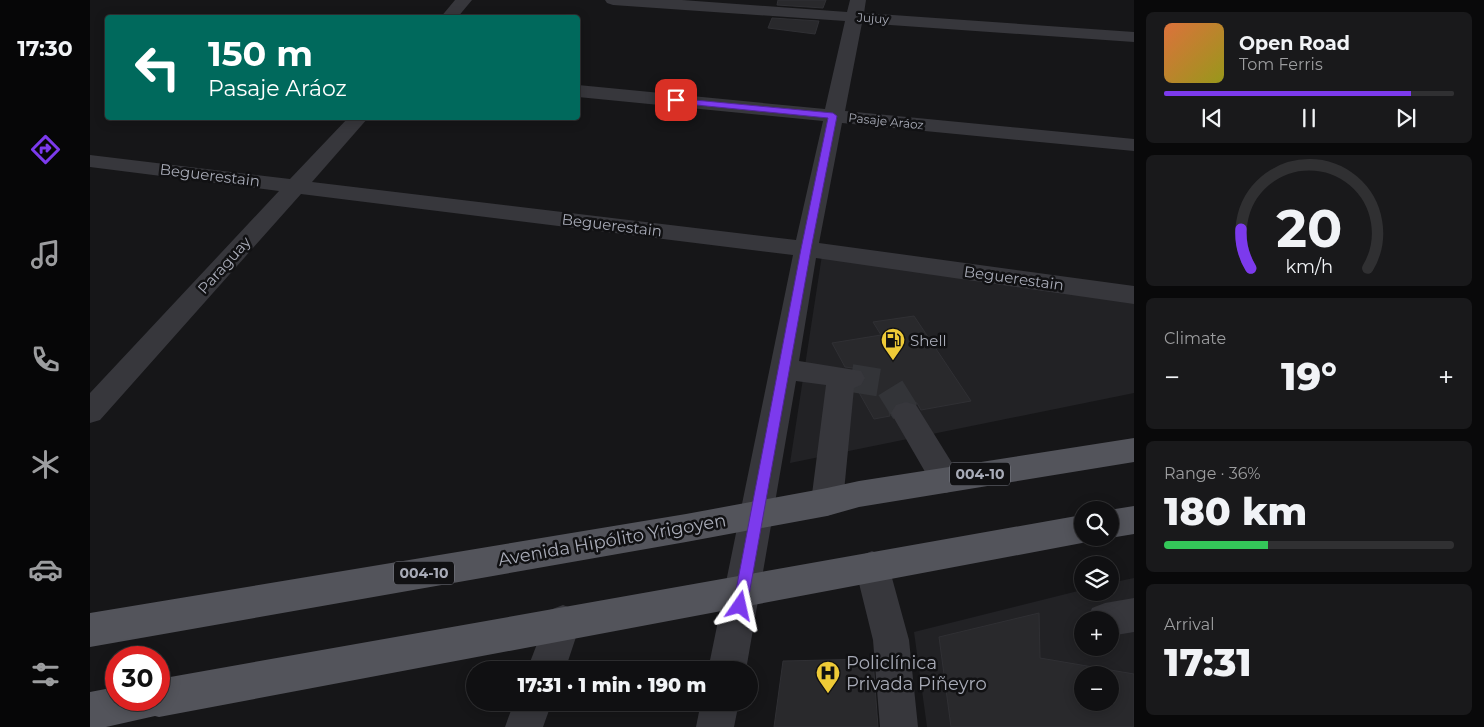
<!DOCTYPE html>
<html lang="en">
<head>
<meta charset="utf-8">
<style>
	:root { --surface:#101012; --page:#19191b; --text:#f1f3f6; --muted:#9c9d9f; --line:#303032; --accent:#7c3aed }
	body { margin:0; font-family:Montserrat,sans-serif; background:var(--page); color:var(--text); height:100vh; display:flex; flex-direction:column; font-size:19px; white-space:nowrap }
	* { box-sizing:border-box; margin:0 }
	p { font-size:16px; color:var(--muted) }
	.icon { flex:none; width:28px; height:28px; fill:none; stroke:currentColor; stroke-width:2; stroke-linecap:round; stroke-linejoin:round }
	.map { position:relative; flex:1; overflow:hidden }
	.panel { display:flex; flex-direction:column; gap:12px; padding:12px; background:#09090a; width:350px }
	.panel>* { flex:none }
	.guide { position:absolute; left:15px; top:15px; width:475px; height:105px; border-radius:5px; box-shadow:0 2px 12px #0003,0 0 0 1px var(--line); background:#00695c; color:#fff; overflow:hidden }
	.tools { position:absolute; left:984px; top:501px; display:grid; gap:10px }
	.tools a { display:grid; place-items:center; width:45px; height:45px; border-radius:50%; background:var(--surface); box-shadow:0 2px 12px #0003,0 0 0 1px var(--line); font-size:25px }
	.speed { position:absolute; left:15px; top:646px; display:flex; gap:10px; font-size:25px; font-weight:700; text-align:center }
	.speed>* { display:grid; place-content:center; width:65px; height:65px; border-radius:50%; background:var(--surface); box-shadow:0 2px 12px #0003,0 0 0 1px var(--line); line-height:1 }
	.speed .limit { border:8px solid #d22; background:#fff; color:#111 }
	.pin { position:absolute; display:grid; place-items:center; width:42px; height:42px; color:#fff; margin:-21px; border-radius:10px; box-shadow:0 2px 8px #0006 }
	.me { position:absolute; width:55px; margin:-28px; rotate:11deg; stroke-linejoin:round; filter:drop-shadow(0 0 4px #0008) }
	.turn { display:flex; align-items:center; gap:18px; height:105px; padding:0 20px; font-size:22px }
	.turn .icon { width:65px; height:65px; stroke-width:2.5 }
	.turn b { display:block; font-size:35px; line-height:42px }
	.big { font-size:38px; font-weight:800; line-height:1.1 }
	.panel .widget { flex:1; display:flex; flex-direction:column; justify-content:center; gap:8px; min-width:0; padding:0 18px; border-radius:8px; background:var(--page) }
	.panel .dial { align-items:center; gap:0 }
	.dial svg { height:130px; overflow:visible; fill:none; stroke:var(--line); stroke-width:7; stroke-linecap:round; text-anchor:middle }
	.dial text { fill:var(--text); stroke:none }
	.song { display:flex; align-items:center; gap:15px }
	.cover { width:60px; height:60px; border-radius:8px; background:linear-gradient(135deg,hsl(20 70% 55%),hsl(60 70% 35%)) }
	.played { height:5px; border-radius:2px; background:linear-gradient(90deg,var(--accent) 85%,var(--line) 85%) }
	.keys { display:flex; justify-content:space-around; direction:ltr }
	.heat { display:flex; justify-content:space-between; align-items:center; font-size:28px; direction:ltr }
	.charge { height:8px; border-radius:4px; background:linear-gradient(90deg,#34c759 36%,var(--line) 0) }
	.trip { position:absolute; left:376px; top:661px; width:292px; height:50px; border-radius:25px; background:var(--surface); box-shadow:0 2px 12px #0003,0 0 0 1px var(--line); font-weight:800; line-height:50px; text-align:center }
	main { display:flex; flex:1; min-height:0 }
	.tabs { display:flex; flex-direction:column; width:90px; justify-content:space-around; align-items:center; background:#060607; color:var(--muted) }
	.tabs .icon { width:35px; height:35px }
	.tabs .active { color:var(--accent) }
	.tabs b { font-size:22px; color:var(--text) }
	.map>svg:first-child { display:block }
	.built { fill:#222225; fill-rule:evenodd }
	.building { fill:#29292c; stroke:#303034; fill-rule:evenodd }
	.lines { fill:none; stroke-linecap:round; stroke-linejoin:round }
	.minor-tunnel { stroke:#333438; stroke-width:28; stroke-dasharray:28 14; stroke-linecap:butt }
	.minor { fill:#37373c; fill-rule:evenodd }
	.major { fill:#53545b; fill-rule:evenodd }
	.route { fill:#7c3aed; stroke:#51269a }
	.labels { text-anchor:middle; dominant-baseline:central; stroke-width:5; stroke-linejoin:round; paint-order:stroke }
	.far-street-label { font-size:12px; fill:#a8abb7; stroke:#111113 }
	.shield { fill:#111113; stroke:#7b7d86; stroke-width:1 }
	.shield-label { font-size:14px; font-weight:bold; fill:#a8abb7 }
	.street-label { font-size:15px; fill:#a8abb7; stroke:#111113 }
	.poi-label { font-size:15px; fill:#a8abb7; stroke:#111113; text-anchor:start }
	.near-street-label { font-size:18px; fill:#a8abb7; stroke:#111113 }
	.near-poi-label { font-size:18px; fill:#a8abb7; stroke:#111113; text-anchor:start }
</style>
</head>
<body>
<main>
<nav class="tabs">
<b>17:30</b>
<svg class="icon active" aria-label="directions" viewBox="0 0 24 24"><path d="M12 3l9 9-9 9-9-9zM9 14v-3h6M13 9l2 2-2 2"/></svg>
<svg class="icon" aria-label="music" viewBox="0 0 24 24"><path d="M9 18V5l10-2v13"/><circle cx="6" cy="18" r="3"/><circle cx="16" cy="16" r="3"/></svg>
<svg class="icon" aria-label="phone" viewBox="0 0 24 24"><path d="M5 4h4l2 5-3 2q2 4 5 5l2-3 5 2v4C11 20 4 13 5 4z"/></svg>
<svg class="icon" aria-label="climate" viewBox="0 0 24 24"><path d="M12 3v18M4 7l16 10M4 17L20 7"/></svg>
<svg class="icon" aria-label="car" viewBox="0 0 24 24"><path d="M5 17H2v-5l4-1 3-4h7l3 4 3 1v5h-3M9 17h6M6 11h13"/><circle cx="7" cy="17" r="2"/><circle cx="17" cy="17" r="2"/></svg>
<svg class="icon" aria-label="filters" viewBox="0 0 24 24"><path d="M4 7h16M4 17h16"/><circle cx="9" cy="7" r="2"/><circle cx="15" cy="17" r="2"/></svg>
</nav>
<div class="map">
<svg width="1044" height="727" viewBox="0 0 1044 727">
	<rect width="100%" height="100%" fill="#161618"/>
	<path class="built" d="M732,255L1044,301V393L700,463Z
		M1044,578V727H837L824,632L992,590V592H1020V583ZM992,620H1020V648H992ZM992,675H1020V702H992Z"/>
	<path class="building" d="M688,0H736L733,8L687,5Z
		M682,18L729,21L725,34L678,28Z
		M824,316L881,401L831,410L827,403L815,400L804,404L799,412L800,416L784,419L767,389L773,386L777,377L771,369L755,367L742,343L791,335L783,322Z
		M949,613L950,658L1044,674V727H861L849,637ZM992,675H1020V702H992Z
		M783,659L788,727H684L693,661Z"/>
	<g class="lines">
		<path class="minor-tunnel" d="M761,378L798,384L816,413"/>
		<path class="minor" d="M365,0H382L367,18H350Z
			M515,0H592L757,12L760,0H776L774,13L1044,32V42L772,23L755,111L1044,139V151L752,123L729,243L1044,286V304L726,258L709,361L771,371L775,378L771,385L764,388L753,502L748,512L737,516L726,512L721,502L736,385L706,381L656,670H618L703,255L211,194L10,420L0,423V393L189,191L0,167V155L200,179L258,118H278L222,182L706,240L733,121L488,97V85L735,109L755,21L523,5L517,3Z
			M816,402L826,405L867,471L872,480L867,489L856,493L845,489L801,413L806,405Z
			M782,551L794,556L799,567L819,640L828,727H790L783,640L765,567L770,556Z
			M1044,598V632L1020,636V620H997L1002,608L1015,603Z
			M473,605L486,610L491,622L475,670H437L460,610Z
			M424,702H462L453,727H415Z
			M611,702H649L644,727H606Z"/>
		<path class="major" d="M1044,438V462L769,507L737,516L596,542L0,647V613L596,514L737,488L769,481Z
			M1044,506V534L1020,538H1018H1020L1019,510Z
			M992,515V538H1004L992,543L69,717L65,716L16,727H0V692L26,687V700H69V679Z"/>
	</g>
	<path class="route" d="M583,98L743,113L747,116L721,249L657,606L655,611L650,613L645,611L643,606L711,249L738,118L586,103L582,100Z"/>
	<defs>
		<symbol id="fuel-pin" viewBox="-11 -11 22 30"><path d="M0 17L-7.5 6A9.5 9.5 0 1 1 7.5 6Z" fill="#eeca37" stroke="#111113"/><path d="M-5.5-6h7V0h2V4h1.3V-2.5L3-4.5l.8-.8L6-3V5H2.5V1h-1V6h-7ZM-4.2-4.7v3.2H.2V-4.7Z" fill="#111"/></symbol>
		<symbol id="hospital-pin" viewBox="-11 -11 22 30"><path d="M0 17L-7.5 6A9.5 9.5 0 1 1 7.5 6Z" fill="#eeca37" stroke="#111113"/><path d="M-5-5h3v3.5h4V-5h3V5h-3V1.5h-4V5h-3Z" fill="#111"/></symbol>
	</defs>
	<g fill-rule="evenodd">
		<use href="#fuel-pin" x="789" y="326" width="28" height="38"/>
		<use href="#hospital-pin" x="724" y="659" width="28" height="38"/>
	</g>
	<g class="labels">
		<g class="far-street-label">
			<text transform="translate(783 18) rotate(4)">Jujuy</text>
			<text transform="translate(796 121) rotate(6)">Pasaje Aráoz</text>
		</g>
		<g class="shield">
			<rect x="860" y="462.5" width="60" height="23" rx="4"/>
			<rect x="304" y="561.5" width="60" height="23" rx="4"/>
		</g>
		<g class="shield-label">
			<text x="890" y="474">004-10</text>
			<text x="334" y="573">004-10</text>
		</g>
		<g class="street-label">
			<text transform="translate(120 175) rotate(7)">Beguerestain</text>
			<text transform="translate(522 225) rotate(7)">Beguerestain</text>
			<text transform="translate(134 265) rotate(-48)">Paraguay</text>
			<text transform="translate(924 278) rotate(8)">Beguerestain</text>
		</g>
		<g class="poi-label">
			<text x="820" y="340">Shell</text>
		</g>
		<g class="near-street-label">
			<text transform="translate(522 540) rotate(-10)">Avenida Hipólito Yrigoyen</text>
		</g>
		<g class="near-poi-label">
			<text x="756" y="663">Policlínica<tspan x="756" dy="21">Privada Piñeyro</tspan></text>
		</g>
	</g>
</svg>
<div class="tools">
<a><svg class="icon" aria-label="search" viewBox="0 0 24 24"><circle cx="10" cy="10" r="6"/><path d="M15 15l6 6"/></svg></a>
<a><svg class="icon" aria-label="layers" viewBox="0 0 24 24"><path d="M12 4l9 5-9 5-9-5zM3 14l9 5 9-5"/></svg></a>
<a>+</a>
<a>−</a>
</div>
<div class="speed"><div class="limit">30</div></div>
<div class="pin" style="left:586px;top:100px;background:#d93025"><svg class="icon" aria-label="arrive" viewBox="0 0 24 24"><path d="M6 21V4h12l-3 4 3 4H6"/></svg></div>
<svg class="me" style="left:650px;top:606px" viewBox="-20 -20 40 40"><path d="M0-17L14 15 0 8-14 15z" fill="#7c3aed" stroke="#fff" stroke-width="4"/></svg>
<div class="trip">17:31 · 1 min · 190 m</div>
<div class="guide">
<div class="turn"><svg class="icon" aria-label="left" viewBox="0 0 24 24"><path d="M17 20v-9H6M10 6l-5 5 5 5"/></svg><div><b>150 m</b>Pasaje Aráoz</div></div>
</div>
</div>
<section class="panel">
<div class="widget">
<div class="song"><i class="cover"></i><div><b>Open Road</b><p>Tom Ferris</p></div></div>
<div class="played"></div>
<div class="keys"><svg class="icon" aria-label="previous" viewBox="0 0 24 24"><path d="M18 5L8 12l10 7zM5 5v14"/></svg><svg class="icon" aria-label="pause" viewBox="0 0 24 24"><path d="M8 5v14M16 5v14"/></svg><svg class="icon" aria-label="next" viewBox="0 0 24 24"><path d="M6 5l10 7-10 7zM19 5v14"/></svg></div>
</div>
<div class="widget dial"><svg viewBox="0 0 100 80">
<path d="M14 69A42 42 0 1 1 86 69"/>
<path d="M14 69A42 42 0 0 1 8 45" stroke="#7c3aed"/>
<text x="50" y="56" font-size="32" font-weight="700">20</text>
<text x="50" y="72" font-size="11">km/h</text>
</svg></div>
<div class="widget"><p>Climate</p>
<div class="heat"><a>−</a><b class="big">19°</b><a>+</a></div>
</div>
<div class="widget"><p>Range · 36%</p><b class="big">180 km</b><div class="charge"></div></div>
<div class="widget"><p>Arrival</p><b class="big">17:31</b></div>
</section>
</main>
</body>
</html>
